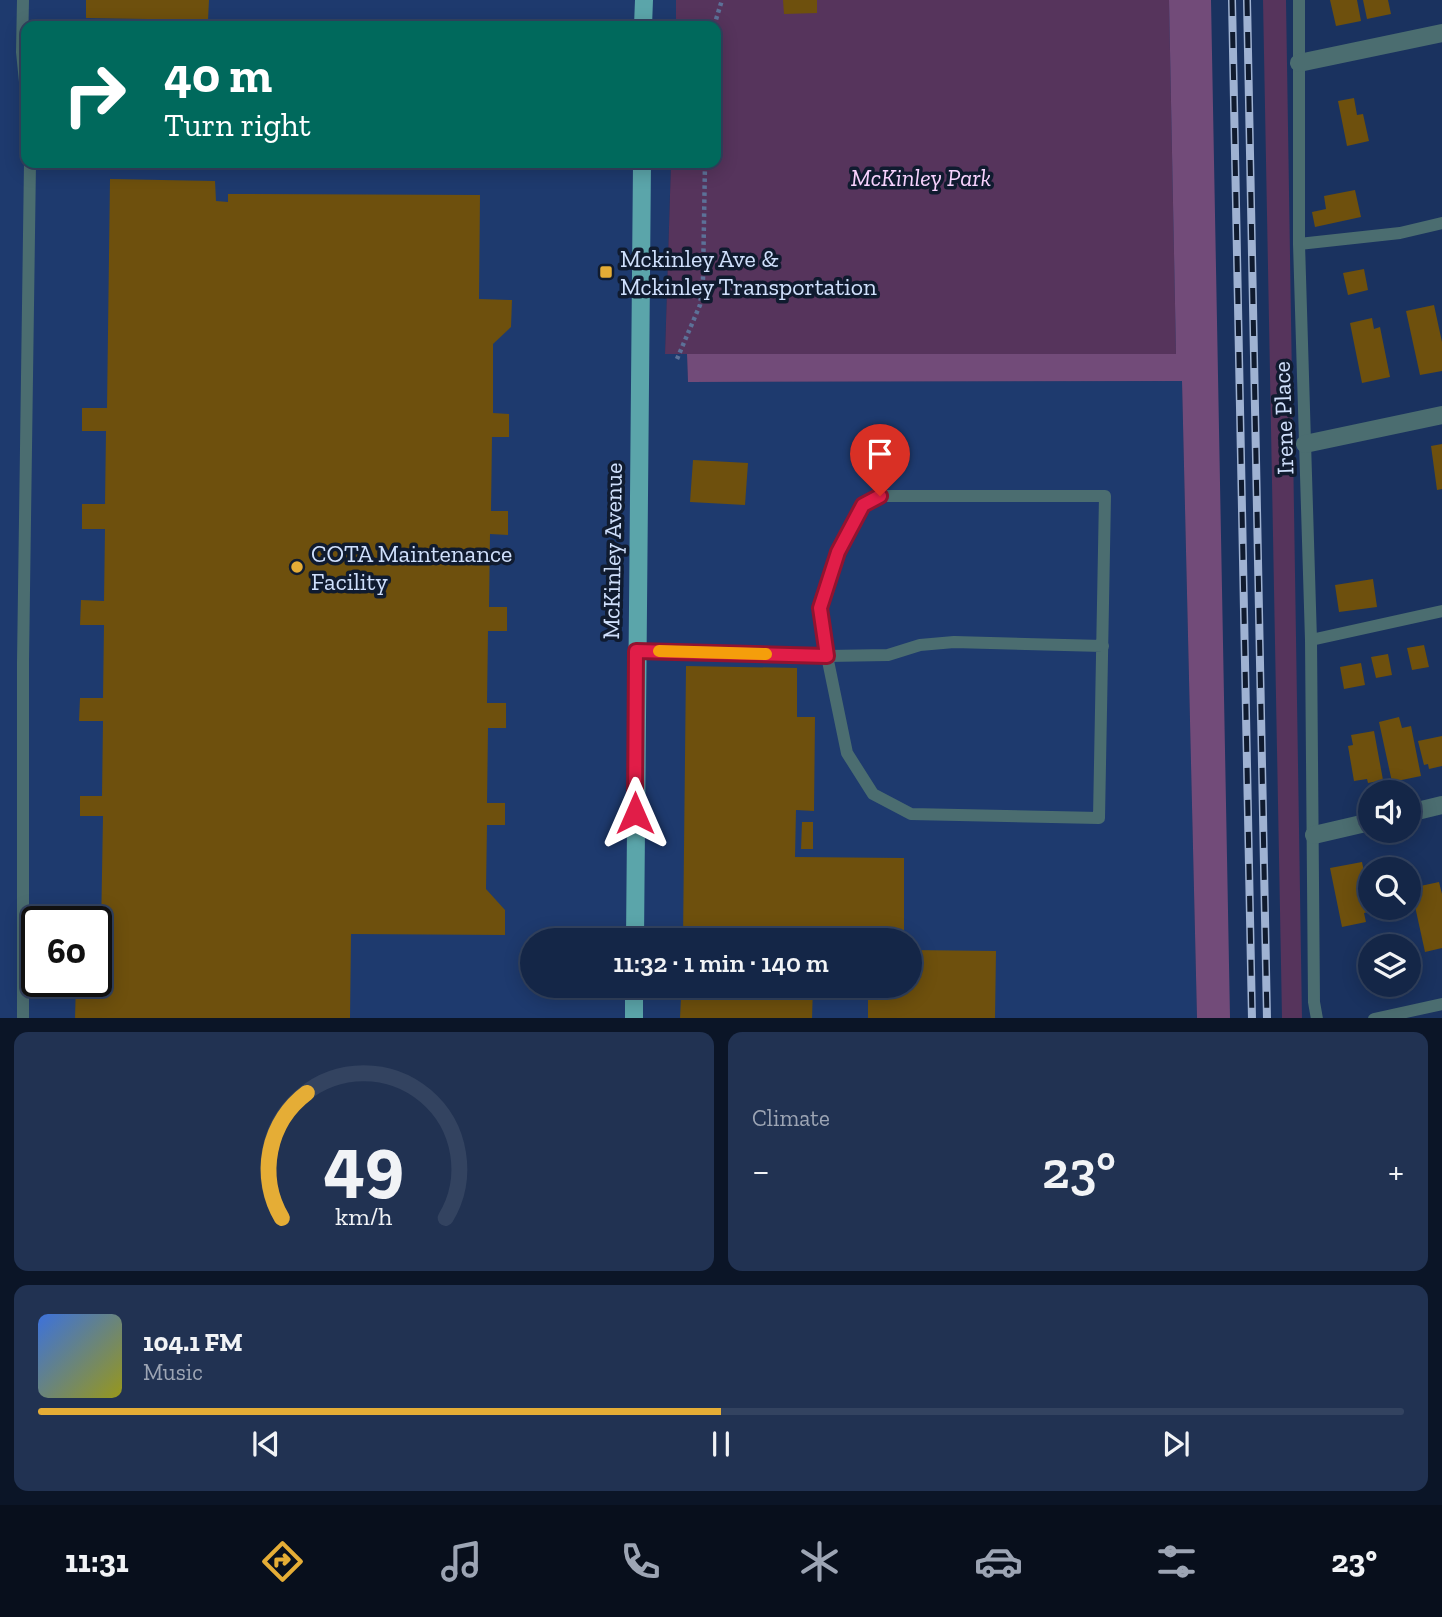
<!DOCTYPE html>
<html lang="en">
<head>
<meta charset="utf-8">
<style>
	:root { --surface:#142647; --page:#213252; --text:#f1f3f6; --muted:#9da5b4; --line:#334360; --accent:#e5ad36 }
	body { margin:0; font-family:"Zilla Slab",serif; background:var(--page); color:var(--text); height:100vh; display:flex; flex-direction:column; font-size:26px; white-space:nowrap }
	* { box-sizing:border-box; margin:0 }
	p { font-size:23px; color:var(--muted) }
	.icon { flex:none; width:38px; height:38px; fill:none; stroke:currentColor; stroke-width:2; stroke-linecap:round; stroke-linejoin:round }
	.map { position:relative; height:1018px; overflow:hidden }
	.details { display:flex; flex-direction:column; gap:14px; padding:14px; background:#0b1527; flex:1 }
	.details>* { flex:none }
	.hud { position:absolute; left:21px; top:21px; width:700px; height:147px; border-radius:14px; box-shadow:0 4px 18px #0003,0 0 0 2px var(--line); background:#00695c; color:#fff; overflow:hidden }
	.controls { position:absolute; left:1358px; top:780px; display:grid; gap:14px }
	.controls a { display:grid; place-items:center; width:63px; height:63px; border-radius:50%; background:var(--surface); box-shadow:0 4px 18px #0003,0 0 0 2px var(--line); font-size:35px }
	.speed { position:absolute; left:21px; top:906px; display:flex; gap:14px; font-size:35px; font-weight:700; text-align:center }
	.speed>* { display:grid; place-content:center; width:91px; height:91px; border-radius:50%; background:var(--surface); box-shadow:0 4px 18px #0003,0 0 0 2px var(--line); line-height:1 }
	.speed .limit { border:4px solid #111; border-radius:10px; background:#fff; color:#111 }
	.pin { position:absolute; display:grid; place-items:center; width:60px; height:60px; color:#fff; margin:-72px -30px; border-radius:50% 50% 50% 0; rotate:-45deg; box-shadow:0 0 7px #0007 }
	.pin .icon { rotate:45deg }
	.me { position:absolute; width:77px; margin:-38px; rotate:0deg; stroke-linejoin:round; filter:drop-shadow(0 0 5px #0008) }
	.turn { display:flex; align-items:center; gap:24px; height:147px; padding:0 28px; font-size:32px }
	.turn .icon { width:91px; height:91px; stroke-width:2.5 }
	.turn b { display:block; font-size:49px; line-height:60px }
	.big { font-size:52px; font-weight:600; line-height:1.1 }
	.details .tile { flex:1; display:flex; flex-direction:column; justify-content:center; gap:10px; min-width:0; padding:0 24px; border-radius:14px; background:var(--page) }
	.details .dial { align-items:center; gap:0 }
	.dial svg { height:182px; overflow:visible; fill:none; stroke:var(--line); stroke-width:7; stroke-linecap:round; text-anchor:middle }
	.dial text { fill:var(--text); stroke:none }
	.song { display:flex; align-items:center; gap:21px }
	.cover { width:84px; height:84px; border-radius:10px; background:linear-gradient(135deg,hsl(220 70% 55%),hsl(60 70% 35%)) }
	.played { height:7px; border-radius:4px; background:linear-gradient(90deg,var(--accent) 50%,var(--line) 50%) }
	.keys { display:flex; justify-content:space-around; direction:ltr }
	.heat { display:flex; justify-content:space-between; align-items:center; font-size:38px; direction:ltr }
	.details .tiles { flex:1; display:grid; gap:14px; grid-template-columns:1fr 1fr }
	.tile:last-child { grid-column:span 2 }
	.trip { position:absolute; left:520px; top:928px; width:402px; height:70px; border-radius:35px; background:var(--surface); box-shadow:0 4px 18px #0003,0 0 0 2px var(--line); font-weight:600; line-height:70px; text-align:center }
	.menu { display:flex; height:112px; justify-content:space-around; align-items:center; background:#080f1c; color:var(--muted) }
	.menu .icon { width:49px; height:49px }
	.menu .current { color:var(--accent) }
	.menu b { font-size:32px; color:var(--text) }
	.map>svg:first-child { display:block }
	.built { fill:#1e3a6e; fill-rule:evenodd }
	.green { fill:#56345c }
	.forest { fill:#724b79 }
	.building { fill:#6e500d }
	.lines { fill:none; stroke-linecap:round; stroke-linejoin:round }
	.path { stroke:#5c7198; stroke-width:4.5; stroke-dasharray:3.5 3.5; stroke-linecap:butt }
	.service { stroke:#4b6d70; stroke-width:12 }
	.minor { stroke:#4b6d70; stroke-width:18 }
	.primary { stroke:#5ba5aa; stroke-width:18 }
	.rail-casing { stroke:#9fb2d2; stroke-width:8 }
	.rail { stroke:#101b2f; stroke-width:5; stroke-dasharray:16; stroke-linecap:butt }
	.route-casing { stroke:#92132f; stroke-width:18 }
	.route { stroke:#e11d48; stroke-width:12 }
	.slow { stroke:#f59e0b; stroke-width:12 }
	.poi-dot { fill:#e5ad36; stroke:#101b2f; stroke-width:2.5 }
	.labels { text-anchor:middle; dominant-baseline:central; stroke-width:7; stroke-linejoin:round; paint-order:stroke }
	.park-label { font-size:24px; font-style:italic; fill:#f8d3fe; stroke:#101b2f }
	.poi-label { font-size:24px; fill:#d0e0fc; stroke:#101b2f; text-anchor:start }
	.street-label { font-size:24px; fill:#d0e0fc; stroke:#101b2f }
</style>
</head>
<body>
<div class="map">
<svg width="1442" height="1019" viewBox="0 0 1442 1019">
	<rect width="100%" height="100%" fill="#1a325f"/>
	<path class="built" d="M0,0H676V26H26V163H671L665,353L687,354L688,382L1182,381L1197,1018L0,1019ZM37,922H96V982H37ZM532,940H910V985H532Z"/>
	<path class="green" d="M676,0H1169L1176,354H665L671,163H716V26H676Z
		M1263,0H1286L1302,1019L1282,1018Z"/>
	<path class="forest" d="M1169,0H1211L1230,1018H1197L1182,381L688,382L687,354H1176Z"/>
	<path class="building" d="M86,0H209L208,20L86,18Z
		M783,0H817V13L784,14Z
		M1330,0H1357L1361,21L1336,26Z
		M1363,0H1388L1391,14L1367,19Z
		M1354,98L1357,115L1363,114L1369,141L1347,146L1338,101Z
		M110,179L215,181L216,201L228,202V194L480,195L479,299L512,300L511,327L493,344V413L509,414V437H492L491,511H508V535L490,534L489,607H507V631H488L487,703H506V728H488L487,803H505V825H487L486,889L505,910V935L351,934L350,1019H75L76,982H96V930H101L103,816H80V796H102L103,721H79L80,698H103L104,625H80L81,600L104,601L105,529H82V504H105L106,431H82V408H107Z
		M1355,190L1361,217L1315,227L1312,212L1326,209L1324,196Z
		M1364,269L1368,290L1348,295L1343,273Z
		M1434,305L1442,342V371L1420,375L1406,311Z
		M1372,318L1374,329L1380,327L1390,377L1362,383L1350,323Z
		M1442,444V489L1437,490L1431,446Z
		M693,460L748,463L745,505L690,502Z
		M1373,579L1377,607L1339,612L1335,585Z
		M1424,645L1429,667L1412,670L1407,648Z
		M1388,654L1392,675L1376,678L1371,657Z
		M1361,663L1365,685L1344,689L1340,667Z
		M686,666L797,668V717H815L814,811L796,810L795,857L904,858V940H683Z
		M1399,717L1402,728L1411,726L1421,776L1392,782L1379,722Z
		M1374,731L1383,780L1368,783L1367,779L1354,781L1348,746L1353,745L1351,735Z
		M1442,736V766L1429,769L1428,764L1424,765L1418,741Z
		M802,822H813V849H801Z
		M1362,862L1372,911L1364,913L1366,922L1342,927L1330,868Z
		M1439,882L1442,894V948L1425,952L1411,888Z
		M910,950L996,951L995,1019H868V985H910Z
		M733,985L813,986L812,1019H680L681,997L732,999Z"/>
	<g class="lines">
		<path class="path" d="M714,26L722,0
			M677,359L700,305L703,279L705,163"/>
		<path class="service" d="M23,0L22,52L26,92
			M1299,0V244L1311,640L1314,1002L1317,1019
			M1299,244L1400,233L1442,223
			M1311,640L1442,611
			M636,651L827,656L847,753L873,794L911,814L1099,818L1105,496H880L863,505L838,552L820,608L827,656L888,655L920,645L954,642L1103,646
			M23,1019V662L30,163
			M1374,1019L1442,1004"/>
		<path class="minor" d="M1299,63L1442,33
			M1305,444L1442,415
			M1409,813L1442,805
			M1314,835L1370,822"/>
		<path class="primary" d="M643,26L644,0
			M635,940L642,163
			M634,1019V985"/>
		<defs>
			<path id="rail" d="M1232,0L1252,1019
				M1247,0L1267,1019"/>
		</defs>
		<use href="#rail" class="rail-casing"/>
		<use href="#rail" class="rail"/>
	</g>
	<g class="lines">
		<defs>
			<path id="route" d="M635,813L636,651L827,656L820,608L838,552L863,505L880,496"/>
		</defs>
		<use href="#route" class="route-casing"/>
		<use href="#route" class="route"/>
		<path class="slow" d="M659,651L766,654"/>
	</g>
	<g class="poi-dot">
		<rect x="599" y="265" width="14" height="14" rx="3.5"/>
		<circle cx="297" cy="567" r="7"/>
	</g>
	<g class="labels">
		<g class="park-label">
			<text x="921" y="177">McKinley Park</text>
		</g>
		<g class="poi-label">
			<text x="620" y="258">Mckinley Ave &amp;<tspan x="620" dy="28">Mckinley Transportation</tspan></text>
			<text x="311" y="553">COTA Maintenance<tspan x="311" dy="28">Facility</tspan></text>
		</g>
		<g class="street-label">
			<text transform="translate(1283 418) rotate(-92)">Irene Place</text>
			<text transform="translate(612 551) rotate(-89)">McKinley Avenue</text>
		</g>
	</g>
</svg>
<div class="controls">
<a><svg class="icon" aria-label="sound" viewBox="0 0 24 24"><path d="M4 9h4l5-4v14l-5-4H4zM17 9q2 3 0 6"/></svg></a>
<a><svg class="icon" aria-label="search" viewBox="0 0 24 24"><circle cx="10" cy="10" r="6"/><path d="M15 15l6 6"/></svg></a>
<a><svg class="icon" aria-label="layers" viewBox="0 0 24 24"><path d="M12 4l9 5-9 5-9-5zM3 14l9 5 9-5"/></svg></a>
</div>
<div class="speed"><div class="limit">60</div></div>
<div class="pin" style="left:880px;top:496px;background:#d93025"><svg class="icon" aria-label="arrive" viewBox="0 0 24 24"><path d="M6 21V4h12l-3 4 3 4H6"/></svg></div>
<svg class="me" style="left:635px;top:813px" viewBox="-20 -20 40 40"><path d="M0-17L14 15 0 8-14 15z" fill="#e11d48" stroke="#fff" stroke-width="4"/></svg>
<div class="trip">11:32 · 1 min · 140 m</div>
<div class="hud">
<div class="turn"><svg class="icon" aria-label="right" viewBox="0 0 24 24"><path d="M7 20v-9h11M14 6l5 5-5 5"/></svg><div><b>40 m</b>Turn right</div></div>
</div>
</div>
<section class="details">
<div class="tiles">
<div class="tile dial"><svg viewBox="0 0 100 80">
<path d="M14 69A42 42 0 1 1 86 69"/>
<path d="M14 69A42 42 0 0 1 25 14" stroke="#e5ad36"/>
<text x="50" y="56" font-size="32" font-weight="700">49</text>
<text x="50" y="72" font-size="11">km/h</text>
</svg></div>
<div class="tile"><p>Climate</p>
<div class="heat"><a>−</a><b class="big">23°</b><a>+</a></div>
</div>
<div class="tile">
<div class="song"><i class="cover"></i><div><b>104.1 FM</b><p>Music</p></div></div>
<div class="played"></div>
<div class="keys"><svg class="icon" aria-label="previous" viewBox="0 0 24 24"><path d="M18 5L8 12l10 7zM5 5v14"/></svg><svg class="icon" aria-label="pause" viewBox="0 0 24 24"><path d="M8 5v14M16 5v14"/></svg><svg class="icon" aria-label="next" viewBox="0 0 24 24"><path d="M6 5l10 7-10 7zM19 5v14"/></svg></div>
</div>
</div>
</section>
<nav class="menu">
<b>11:31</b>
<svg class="icon current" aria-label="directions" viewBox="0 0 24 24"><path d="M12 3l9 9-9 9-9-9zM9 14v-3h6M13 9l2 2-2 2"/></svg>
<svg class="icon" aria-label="music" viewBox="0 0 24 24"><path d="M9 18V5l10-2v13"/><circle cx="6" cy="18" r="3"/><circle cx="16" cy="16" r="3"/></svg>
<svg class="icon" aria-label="phone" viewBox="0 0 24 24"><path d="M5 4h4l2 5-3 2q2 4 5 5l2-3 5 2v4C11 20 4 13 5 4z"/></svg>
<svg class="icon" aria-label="climate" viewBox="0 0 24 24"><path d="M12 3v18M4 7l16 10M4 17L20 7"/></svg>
<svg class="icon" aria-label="car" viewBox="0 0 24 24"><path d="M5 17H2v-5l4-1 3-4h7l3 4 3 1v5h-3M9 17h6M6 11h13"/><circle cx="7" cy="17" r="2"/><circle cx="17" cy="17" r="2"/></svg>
<svg class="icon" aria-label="filters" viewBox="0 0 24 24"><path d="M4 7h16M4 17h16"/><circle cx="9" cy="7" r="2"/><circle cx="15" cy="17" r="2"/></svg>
<b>23°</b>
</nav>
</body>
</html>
